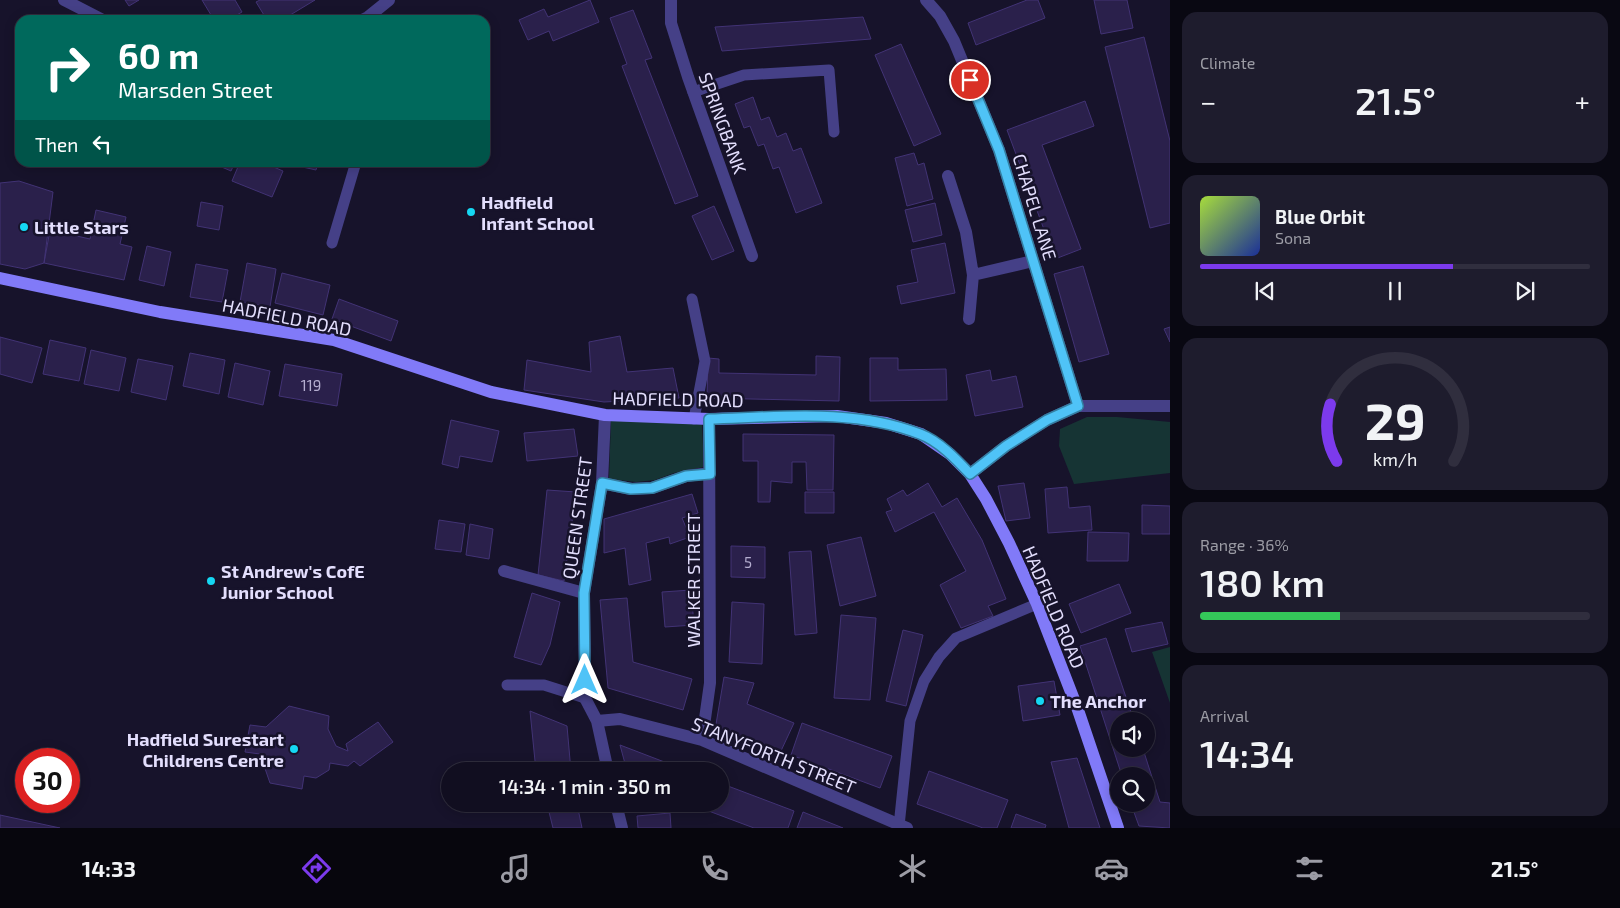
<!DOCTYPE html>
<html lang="en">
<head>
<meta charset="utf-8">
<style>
	:root { --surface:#110e20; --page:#1e1c2d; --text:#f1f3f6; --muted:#9c9ca5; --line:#302e3e; --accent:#7c3aed }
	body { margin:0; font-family:"Exo 2",sans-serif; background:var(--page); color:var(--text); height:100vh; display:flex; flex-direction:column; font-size:19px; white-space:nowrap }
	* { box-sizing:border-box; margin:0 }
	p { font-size:16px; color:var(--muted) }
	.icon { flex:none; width:28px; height:28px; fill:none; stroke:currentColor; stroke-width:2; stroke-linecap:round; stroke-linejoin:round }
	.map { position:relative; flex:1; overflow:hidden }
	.drawer { display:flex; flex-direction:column; gap:12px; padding:12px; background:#090812; width:450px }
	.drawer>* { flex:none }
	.banner { position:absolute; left:15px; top:15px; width:475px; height:152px; border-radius:15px; box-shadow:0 2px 12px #0003,0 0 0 1px var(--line); background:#00695c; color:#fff; overflow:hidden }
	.fabs { position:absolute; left:1110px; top:712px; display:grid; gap:10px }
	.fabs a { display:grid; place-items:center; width:45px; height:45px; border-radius:50%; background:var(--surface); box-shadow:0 2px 12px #0003,0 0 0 1px var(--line); font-size:25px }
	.speed { position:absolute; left:15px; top:748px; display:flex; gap:10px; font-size:25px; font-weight:700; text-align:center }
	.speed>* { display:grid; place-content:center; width:65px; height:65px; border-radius:50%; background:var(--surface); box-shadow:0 2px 12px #0003,0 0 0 1px var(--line); line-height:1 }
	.speed .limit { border:8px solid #d22; background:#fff; color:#111 }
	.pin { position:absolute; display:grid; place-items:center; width:42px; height:42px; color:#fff; margin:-21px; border:2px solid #fff; border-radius:50%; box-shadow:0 1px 5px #0007 }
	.me { position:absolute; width:55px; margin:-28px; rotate:0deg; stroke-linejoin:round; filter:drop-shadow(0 0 4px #0008) }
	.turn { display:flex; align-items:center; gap:18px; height:105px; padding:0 20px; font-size:22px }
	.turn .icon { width:65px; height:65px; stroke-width:2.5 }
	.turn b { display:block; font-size:35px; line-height:42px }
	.then { display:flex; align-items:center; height:48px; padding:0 20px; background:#0003; gap:10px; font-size:19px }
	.big { font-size:38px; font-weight:600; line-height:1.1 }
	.drawer .widget { flex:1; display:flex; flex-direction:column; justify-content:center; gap:8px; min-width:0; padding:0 18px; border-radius:15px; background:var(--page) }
	.drawer .dial { align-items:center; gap:0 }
	.dial svg { height:130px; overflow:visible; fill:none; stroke:var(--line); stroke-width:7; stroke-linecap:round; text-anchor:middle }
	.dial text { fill:var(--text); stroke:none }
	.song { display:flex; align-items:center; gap:15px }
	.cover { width:60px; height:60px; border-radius:8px; background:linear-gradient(135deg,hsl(80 70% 55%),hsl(230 70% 35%)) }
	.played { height:5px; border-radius:2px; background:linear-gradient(90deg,var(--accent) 65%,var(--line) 65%) }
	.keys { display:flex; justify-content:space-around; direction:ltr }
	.heat { display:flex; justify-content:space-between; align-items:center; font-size:28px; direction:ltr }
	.charge { height:8px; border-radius:4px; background:linear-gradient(90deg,#34c759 36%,var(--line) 0) }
	.trip { position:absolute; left:441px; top:762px; width:288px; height:50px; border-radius:25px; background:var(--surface); box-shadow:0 2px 12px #0003,0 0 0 1px var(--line); font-weight:600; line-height:50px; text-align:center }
	.menu { display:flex; height:80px; justify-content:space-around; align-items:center; background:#07060d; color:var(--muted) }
	.menu .icon { width:35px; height:35px }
	.menu .active { color:var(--accent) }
	.menu b { font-size:22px; color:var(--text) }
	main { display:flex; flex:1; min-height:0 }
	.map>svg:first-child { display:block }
	.green { fill:#163434 }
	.building { fill:#2a204b; stroke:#423375 }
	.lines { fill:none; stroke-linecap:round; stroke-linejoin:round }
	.lane { stroke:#454087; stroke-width:11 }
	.street { stroke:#454087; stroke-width:12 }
	.secondary { stroke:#817af8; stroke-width:12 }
	.route-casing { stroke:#337fa1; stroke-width:12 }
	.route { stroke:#4fc3f7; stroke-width:9 }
	.poi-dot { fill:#15d7f3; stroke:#17132b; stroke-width:2 }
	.labels { text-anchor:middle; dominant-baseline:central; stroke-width:5; stroke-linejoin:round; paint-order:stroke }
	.number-label { font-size:15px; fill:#b5aed0 }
	.street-label { font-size:18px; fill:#e3defd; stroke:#17132b }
	.poi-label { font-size:18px; font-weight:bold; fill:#e3defd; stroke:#17132b; text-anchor:start }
</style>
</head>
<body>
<main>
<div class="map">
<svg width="1170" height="828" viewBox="0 0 1170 828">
	<rect width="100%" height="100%" fill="#17132b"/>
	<path class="green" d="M1087,417H1117L1170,422V473L1074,484L1059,446L1060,429Z
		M611,420L702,424L704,467L674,473L655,480L636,482L609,479Z
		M1170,647V703L1152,652Z"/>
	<path class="building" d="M125,0H139L129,6Z
		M202,0H235L242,12L228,20H214Z
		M260,0H315L282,20H267L256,2Z
		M590,0L599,22L553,41L549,31L528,40L519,20L544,9L548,17Z
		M1027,0H1038L1045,18L976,45L968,23Z
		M1094,0H1127L1133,28L1101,34Z
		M633,10L652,58L645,60L698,196L675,204L622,66L627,64L610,18Z
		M863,17L871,39L722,51L715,27Z
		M1144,37L1170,141V223L1150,228L1105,47Z
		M901,44L941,134L914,146L875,55Z
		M753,97L761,120L769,117L777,137L786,133L793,151L801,148L822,203L796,213L779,167L773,169L764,144L758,146L750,126L744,128L735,104Z
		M1085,101L1094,126L1042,145L1081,249L1055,259L1007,130Z
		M914,153L918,165L924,163L933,199L907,206L895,158Z
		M210,162H235L231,171Z
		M240,162H262L283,171L272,197L232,181Z
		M290,162H318L316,170L289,164Z
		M19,181L53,192L44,263L25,269L0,264V183Z
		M201,202L223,206L219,230L197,226Z
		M935,203L942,235L913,242L905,210Z
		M714,206L734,251L712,260L692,216Z
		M96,210L126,217L120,244L132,247L124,280L44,263L50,230L90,239Z
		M945,243L955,293L901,304L897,286L918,282L911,250Z
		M147,246L171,252L164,286L139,280Z
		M247,263L276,269L270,307L240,302Z
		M196,264L228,270L222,302L190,297Z
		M1083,266L1109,354L1079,362L1054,274Z
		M282,273L330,285L323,315L275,303Z
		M339,299L398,321L391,341L332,319Z
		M1170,327V342L1164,329Z
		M620,336L627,372L673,368L679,398L604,402L524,390L527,360L591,372L589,342Z
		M0,337L42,348L32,383L0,374Z
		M50,340L86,348L79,381L43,374Z
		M91,350L126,358L119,391L84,384Z
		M190,353L225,360L219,394L183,386Z
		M816,356L840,357L839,401L707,398L708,358L719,359V373L816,375Z
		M870,358H898V370L946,369L947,400L870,401Z
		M138,359L173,366L166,400L131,392Z
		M235,363L270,371L263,405L228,397Z
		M285,364L342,374L337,406L279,396Z
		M990,370L992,381L1016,376L1023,407L975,416L966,375Z
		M451,420L499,431L492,462L460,456L458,468L442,464Z
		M574,429L578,456L527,461L524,433Z
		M743,434L834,435L833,490H807L806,462H792V483L771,481L770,502H758V461H743Z
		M928,483L942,507L957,498L982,540L1006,599L988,606L993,616L961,628L940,585L966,571L934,512L895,532L886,512L892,510L887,499L903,490L907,496Z
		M1024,483L1030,518L1006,521L998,486Z
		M1067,487L1069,508L1090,506L1092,530L1048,533L1045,489Z
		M547,490L576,492L564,581L538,575Z
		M805,492H834V513H805Z
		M692,494L698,513L682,518L690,537L670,544L669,537L646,543L651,580L629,585L625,548L604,553V519Z
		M1142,505L1170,506V534H1142Z
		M439,520L465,524L461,552L435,549Z
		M470,524L493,529L489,559L466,555Z
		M1088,532L1129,533L1128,561H1087Z
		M861,537L876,596L840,606L827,545Z
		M731,546L765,547V578L731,577Z
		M811,551L817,633L795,635L789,552Z
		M1119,584L1131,613L1081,633L1069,604Z
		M691,590L694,625L665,627L662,592Z
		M532,593L560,602L550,645L541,665L514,657Z
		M627,598L633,662L692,679L683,710L608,688L600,600Z
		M732,602L764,604L762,664L729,662Z
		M841,615L876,618L870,700L834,698Z
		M1162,622L1168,644L1132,652L1125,629Z
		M903,630L923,635L906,706L886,701Z
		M1106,638L1134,721H1119V749H1143L1160,802L1170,803V828L1139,826L1131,804H1146V776H1122L1080,646Z
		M724,677L754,683L747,704L794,723L780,753L715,730Z
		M1054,681L1060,715L1023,721L1018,686Z
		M289,706L329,716L328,729L336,746L348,751L346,744L378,722L393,742L360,766L354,761L348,766L330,763L329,770L316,778L304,776L302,789L270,783L260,754L245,752L250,725L266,727Z
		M530,711L567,726L571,771H536Z
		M802,723L892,756L880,788L791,755Z
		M620,745L688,771H627Z
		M1077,758L1100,828H1069L1051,762Z
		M929,771L1008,800L997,828H983L917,804Z
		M720,783L794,811L788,828H754L690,804H720Z
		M547,804H577L582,828H553Z
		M803,812L843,828H797Z
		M670,813L671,828H638L637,816Z
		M1016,814L1046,825L1045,828H1011Z
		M0,815L60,828H0Z"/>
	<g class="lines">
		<path class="lane" d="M693,92L744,75L829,70L834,132
			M332,243L356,162
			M692,299L705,361L694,419
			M507,685H544L585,698
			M899,826L910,721L924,681L939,657L956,638L1037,604"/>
		<path class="street" d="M64,0L103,20
			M671,0V23L688,77L752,256
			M926,0L940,16L954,41L999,150L1078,406
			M362,20L368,17L389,0
			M948,176L966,232L973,275L969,319
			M973,275L1033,261
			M605,415L602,483L584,593L585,698L597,721L608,771
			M970,474L1006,446L1047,420L1078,406H1170
			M602,483L631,489L652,488L686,476L710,473
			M504,571L584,593
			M597,721L620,719L702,740L907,828
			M702,740L710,683L709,419
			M616,804L622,828"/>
		<path class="secondary" d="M0,278L160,312L334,340L491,392L605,415L709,419L837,416L886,423L921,434L950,454L970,474L986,499L1009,543L1037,604L1078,710L1118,828"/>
	</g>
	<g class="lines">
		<defs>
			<path id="route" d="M585,680L584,593L602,483L631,489L652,488L686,476L710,474L709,419C778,417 854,408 920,434C939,441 956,459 970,474L1006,446L1047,420L1078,406L999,150L970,80"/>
		</defs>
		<use href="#route" class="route-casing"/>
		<use href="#route" class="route"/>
	</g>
	<g class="poi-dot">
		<circle cx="471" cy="212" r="5"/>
		<circle cx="24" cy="227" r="5"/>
		<circle cx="211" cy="581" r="5"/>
		<circle cx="1040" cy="701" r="5"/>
		<circle cx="294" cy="749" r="5"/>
	</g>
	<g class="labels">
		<g class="number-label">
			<text x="311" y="385">119</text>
			<text x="748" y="562">5</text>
		</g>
		<g class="street-label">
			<text transform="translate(723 123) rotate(70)">SPRINGBANK</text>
			<text transform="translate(1035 207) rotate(73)">CHAPEL LANE</text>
			<text transform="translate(287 317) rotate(11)">HADFIELD ROAD</text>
			<text transform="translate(678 399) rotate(1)">HADFIELD ROAD</text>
			<text transform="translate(577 518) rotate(-82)">QUEEN STREET</text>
			<text transform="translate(693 580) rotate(-90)">WALKER STREET</text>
			<text transform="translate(1054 607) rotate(67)">HADFIELD ROAD</text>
			<text transform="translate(774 755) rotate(22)">STANYFORTH STREET</text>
		</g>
		<g class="poi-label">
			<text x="481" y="202">Hadfield<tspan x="481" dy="21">Infant School</tspan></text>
			<text x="34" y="227">Little Stars</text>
			<text x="221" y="571">St Andrew's CofE<tspan x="221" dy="21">Junior School</tspan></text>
			<text x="1050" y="701">The Anchor</text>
			<text x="284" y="739" text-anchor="end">Hadfield Surestart<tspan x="284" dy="21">Childrens Centre</tspan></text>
		</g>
	</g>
</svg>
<div class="fabs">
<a><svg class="icon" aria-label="sound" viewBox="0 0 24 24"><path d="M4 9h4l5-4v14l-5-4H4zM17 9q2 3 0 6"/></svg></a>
<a><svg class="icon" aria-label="search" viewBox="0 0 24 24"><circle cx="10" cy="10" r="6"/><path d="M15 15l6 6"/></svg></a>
</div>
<div class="speed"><div class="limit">30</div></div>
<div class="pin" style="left:970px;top:80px;background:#d93025"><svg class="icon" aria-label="arrive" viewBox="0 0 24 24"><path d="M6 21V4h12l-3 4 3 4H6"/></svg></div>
<svg class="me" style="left:585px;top:680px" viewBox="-20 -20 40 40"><path d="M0-17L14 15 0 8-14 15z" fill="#4fc3f7" stroke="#fff" stroke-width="4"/></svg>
<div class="trip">14:34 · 1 min · 350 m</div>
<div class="banner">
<div class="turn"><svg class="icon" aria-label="right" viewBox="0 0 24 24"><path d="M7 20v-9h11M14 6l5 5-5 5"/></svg><div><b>60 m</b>Marsden Street</div></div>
<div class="then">Then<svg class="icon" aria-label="left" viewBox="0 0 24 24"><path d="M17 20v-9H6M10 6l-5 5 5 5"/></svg></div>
</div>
</div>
<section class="drawer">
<div class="widget"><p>Climate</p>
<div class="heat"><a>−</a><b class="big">21.5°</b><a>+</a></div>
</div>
<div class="widget">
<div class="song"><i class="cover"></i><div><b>Blue Orbit</b><p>Sona</p></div></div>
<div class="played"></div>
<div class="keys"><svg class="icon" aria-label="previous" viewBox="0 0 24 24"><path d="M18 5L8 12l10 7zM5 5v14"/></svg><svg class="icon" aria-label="pause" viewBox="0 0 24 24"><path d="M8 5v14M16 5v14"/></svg><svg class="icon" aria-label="next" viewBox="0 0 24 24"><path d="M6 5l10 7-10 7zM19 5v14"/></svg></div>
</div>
<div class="widget dial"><svg viewBox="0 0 100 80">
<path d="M14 69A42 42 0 1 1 86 69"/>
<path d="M14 69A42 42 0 0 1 10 34" stroke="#7c3aed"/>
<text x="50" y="56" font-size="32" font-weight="700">29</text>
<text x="50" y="72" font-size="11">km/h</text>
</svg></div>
<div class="widget"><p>Range · 36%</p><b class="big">180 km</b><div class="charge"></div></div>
<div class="widget"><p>Arrival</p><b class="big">14:34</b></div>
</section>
</main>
<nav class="menu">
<b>14:33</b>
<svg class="icon active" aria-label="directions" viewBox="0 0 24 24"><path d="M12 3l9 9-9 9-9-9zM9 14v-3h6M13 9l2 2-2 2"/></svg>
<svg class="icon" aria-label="music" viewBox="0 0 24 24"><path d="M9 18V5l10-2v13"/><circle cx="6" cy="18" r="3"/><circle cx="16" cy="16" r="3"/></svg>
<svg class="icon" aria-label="phone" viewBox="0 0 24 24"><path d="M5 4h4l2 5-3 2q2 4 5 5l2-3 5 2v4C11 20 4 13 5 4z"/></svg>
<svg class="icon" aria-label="climate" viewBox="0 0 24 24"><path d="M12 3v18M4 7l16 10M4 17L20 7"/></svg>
<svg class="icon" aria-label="car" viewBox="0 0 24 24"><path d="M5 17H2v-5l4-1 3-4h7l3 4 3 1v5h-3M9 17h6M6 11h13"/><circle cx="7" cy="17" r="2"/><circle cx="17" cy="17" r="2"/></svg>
<svg class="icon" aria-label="filters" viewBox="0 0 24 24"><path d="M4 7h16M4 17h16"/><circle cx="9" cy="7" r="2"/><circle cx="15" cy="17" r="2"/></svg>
<b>21.5°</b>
</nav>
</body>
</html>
